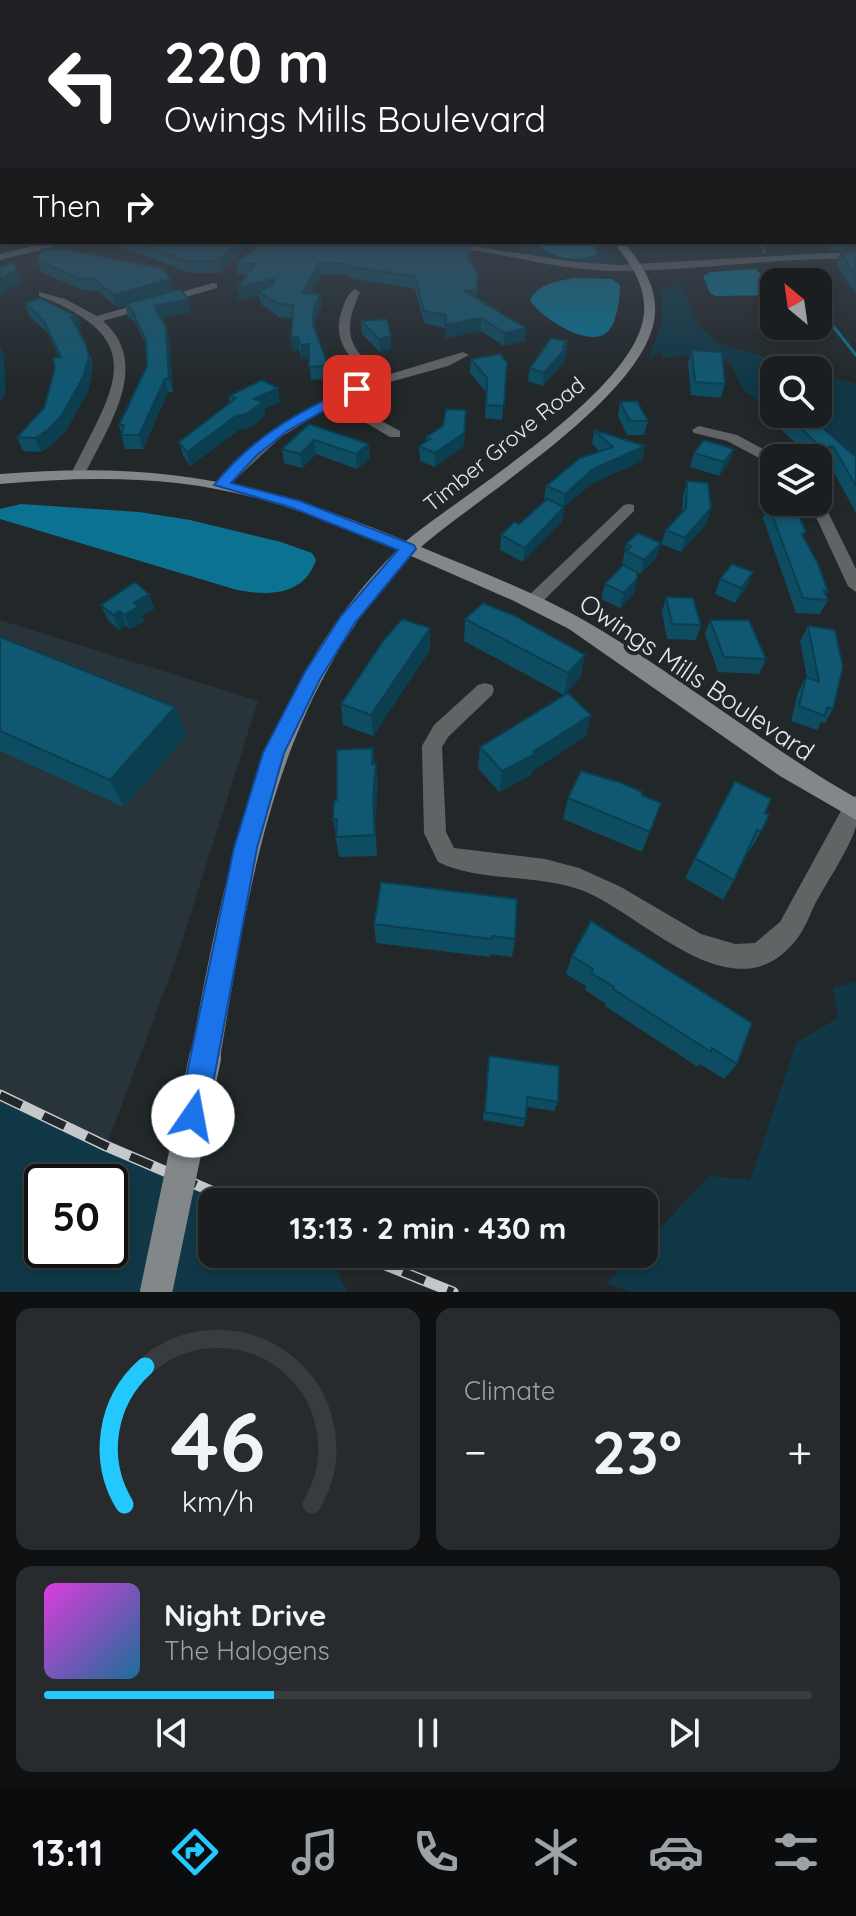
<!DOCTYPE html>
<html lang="en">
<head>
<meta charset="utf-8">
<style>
	:root { --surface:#1a1e20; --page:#272b2d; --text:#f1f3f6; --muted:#9fa2a5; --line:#383c3e; --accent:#23c9fe }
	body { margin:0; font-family:Quicksand,sans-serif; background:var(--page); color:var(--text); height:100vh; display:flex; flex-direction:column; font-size:30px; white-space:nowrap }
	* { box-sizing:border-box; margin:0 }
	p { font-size:26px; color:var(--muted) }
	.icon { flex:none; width:44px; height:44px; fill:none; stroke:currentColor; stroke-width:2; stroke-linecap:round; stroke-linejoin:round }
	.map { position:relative; height:1292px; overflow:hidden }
	.drawer { display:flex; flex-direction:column; gap:16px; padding:16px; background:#0e1012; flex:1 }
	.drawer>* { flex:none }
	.hud { position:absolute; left:0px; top:0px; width:856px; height:244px; box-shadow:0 4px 12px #0003,0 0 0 2px var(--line); background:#202124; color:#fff; overflow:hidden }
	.needle { width:52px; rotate:331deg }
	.buttons { position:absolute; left:760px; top:268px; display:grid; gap:16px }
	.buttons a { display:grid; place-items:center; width:72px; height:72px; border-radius:16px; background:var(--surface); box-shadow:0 4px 12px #0003,0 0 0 2px var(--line); font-size:40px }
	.speed { position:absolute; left:24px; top:1164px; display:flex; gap:16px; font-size:40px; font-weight:700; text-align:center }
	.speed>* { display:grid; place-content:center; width:104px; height:104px; border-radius:50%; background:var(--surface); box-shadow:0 4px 12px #0003,0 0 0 2px var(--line); line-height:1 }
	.speed .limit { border:4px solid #111; border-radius:12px; background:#fff; color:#111 }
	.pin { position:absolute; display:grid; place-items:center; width:68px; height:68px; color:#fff; margin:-34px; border-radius:16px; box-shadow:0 4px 12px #0006 }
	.me { position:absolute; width:88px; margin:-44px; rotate:12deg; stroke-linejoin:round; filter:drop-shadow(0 0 6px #0008) }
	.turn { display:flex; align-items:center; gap:28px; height:168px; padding:0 32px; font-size:36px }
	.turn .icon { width:104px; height:104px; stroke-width:2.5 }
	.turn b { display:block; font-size:56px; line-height:68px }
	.then { display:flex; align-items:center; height:76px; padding:0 32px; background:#0003; gap:16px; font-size:30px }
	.big { font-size:60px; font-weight:700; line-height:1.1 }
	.drawer .tile { flex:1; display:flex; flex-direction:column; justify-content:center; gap:12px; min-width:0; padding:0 28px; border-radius:16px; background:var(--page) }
	.drawer .dial { align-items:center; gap:0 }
	.dial svg { height:208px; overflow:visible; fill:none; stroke:var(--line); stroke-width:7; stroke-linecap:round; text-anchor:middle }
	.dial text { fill:var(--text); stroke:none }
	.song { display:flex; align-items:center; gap:24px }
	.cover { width:96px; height:96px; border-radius:12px; background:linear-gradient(135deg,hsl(300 70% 55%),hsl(200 70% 35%)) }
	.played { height:8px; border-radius:4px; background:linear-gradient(90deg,var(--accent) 30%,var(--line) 30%) }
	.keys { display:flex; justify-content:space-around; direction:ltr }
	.heat { display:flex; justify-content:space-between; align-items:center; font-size:44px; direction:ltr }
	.drawer .tiles { flex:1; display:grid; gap:16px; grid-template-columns:1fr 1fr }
	.tile:last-child { grid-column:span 2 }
	.trip { position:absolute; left:198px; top:1188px; width:460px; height:80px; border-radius:16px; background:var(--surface); box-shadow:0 4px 12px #0003,0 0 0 2px var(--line); font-weight:700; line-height:80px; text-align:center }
	.menu { display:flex; height:128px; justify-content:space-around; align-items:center; background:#0a0c0d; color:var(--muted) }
	.menu .icon { width:56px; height:56px }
	.menu .selected { color:var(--accent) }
	.menu b { font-size:36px; color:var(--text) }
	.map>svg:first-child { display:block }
	.built { fill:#283439 }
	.green { fill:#103846; fill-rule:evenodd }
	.water { fill:#0b7292 }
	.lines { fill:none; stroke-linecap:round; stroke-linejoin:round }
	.stream { stroke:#0b7292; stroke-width:3 }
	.street { fill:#616465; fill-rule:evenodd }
	.secondary { fill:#838789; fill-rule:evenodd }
	.rail-casing { stroke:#c4c8ca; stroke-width:11 }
	.rail { stroke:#22282a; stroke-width:8; stroke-dasharray:24; stroke-linecap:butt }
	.secondary-bridge { stroke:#838789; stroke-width:32 }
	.wall { fill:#0e4c61 }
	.shaded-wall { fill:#0b3e4f }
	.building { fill:#105871; stroke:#0b3e4f; stroke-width:2 }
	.route { fill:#1a73e8; stroke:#114b97; stroke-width:2 }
	.labels { text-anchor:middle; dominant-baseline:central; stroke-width:8; stroke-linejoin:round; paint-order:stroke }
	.far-street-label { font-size:22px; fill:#e6eaec; stroke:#22282a }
	.street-label { font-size:26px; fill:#e6eaec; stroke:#22282a }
</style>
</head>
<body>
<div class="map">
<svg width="856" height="1292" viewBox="0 0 856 1292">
	<rect width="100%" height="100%" fill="#22282a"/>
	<path class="built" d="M0,620L258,701L177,957L106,1147L0,1096Z"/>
	<path class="green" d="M521,242H603L619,261C596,270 544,257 520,253Z
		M680,282L698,324L718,343L808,370H774V409L744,392L731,364L712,353L663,358L660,352L648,360L661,326V293Z
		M818,373L856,384V466L783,414H818Z
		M856,982V1292H633L606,1283L634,1254H644V1244L710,1176L750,1180L797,1042L838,1018L833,988Z
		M0,1096L226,1202H212V1254H328L347,1292H0ZM42,1182H110V1250H42Z"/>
	<path class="water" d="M535,242H592L597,254C579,263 548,258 535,242Z
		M755,269L773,283L774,295L716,296L710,293L703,276L711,272Z
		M574,278L612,279L620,285C620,298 617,325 606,333C589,348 539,317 530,300C538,284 557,281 574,278Z
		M21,504L139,512L190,520L281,542L312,553L316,560C304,596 268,596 237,590L0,519V509Z"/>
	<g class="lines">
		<path class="stream" d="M761,242L764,252
			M779,268L790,282
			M818,318L833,326L856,355"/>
		<path class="street" d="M50,242L53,247L0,260V254Z
			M446,242L575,262L618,265L826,253H856V259C776,257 698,271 618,271C561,271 505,253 449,247L445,244Z
			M213,283L217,284V288L103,321C153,364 107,428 85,474L83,477H73L71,474C112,390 155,340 39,296V292L65,299L97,316Z
			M355,289L360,292C341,334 349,349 384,376L463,352L469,355L448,366L390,382L343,400L400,431V437H390L334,404L281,437L226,488H216V482C261,435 312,400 374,379C351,361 331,341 342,310C345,301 348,293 355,289Z
			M699,426L737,435L780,458H774V464L769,463L727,441L694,433L692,430Z
			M818,498L823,502L856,569V592L848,586L809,502H818Z
			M629,504L634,505V511L539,605H527L525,601L527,597L624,505Z
			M485,683L492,685L494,690L492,695L448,737L442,747L446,832L454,848L545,859L579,868L621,887L701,934L735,944L755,943L780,922L848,798L856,796C856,805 856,817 856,826C852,844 826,884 816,902C810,914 805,929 796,940C734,1019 643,913 581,890C535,873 482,883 438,862L424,833L422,746L434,725L478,685Z"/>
		<path class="secondary" d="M613,242H623C641,262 657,286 655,313C651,393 479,496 421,547C481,572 543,595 599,629C687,682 767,747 856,798V820L780,776L569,629L512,600L411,556C276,697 251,874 220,1058L216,1069L205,1073L194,1069L190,1058C225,872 257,690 397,550C352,531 307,512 260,499C175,475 87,476 0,484V474C159,461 260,481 406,541C465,492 638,390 644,313C646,284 630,263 613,242Z"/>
		<defs>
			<path id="rail" d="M0,1095L106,1146L237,1202
				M358,1254L453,1292"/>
		</defs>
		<use href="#rail" class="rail-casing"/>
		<use href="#rail" class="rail"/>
		<path class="secondary-bridge" d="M156,1292L205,1058"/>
	</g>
	<path class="wall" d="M108,242H247V245L220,273H191Z
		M265,242H472H471L470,261L477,299L525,341L504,346L481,331L445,338V328L424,323L415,289L349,278V275H320L311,293L322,306L315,319V328L328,366L330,379L311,380L309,357L302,358L299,350L292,351L291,338L292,318L279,317L261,304L259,295L239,300L237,288L247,275L238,274L236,263Z
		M825,242H845L847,245L845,250L830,251Z
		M841,251H856V292L846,280L836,263Z
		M37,260L171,279L174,291L188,299L191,312L160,318L169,340L173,392H168L143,449H125L119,425L147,366L146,346L135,322L128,317L125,305L117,307L98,291L82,290L41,272Z
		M25,303L77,316L81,328L78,329L91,357L93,368L88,391L67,429L54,443L41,452L23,451L17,437L44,408L59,357L48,333L29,316Z
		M361,321L391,336V349L380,352L362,334Z
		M567,341L565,361L543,386L528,381L530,368Z
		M692,350L725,384L721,398L691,395L688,363Z
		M471,359L507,362L502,420L485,418L486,392L470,373Z
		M229,396L280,402L264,409L265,416L249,428L239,430L190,466L183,456L179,442L230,403Z
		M620,402L648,421L644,435H627L618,416Z
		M779,414H797L856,457V513L827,460L818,462V458H812L775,424Z
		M309,424L370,458L357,469L316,454L302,468L284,463L282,449Z
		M466,424L463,447L435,467L420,461L419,446L426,442V437Z
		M594,430L642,461L591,484L564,507L562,521L523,562L500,550L501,535L519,524L546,501L544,500L546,486L600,452L592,444Z
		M734,449L729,463L719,476L690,467L694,453Z
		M687,481L711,508L707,523L681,552L661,544L666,530L682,512L683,496Z
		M767,489L774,490V502H793L804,536L828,591L826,596L828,600L820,614L796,613L763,518L766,510L761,504Z
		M626,544L657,557L640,574L637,573L634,594L620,608L601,599L605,584L622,566Z
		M720,579L747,587L735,603L715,594Z
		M149,594L154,609L142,616L144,621L130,629L126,626L119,630L108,620L101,605Z
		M666,597L701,625L696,640L667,639L662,612Z
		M465,619L581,677L564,695L464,641Z
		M710,620L766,659L759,674L718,672L705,634Z
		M808,626L833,709L825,723L821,722L817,730L791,721L798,692L806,677L807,678L800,641Z
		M0,637L175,707L186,736L124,807L0,751Z
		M430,650L373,736L343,725L341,704Z
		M586,736L532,771L531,775L499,792L478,768L480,747Z
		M373,748L374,764H376L378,785L375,820L377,856L339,857L333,819L337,800Z
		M735,781L765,813L761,832L749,852H747L734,880L723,900L685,878Z
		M642,795L661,803L642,852L563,819L568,798Z
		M591,921L737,1064L724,1079L700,1064L698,1067L605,1006L606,1004L585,990L586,986L566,974L572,956Z
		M374,924L515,939L512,957L490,954V957L376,943Z
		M489,1056L558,1102L554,1111L527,1107L526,1119L523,1127L483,1120Z"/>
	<path class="shaded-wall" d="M237,242H247V245L220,273L218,261Z
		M319,263L320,275L305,305L303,293Z
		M17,270L22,282L0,294V279Z
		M171,279L174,291L117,307L113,295Z
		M273,279L275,291L259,292V295L239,300L237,288Z
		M478,285L477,302L465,291Z
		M321,294L322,306L315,319V337L314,307Z
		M188,299L191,312L157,319L154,306Z
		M77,316L81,328L75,330L71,317Z
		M481,318V331L445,338V325Z
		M166,327L169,340L173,392L169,379Z
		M526,328L525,341L504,346L505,333Z
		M391,336V349L380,352L379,339Z
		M298,337L299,350L292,351L291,338Z
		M567,341L565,361L543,386L544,373Z
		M86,344L93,368L88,391L67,429L54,443L41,452L35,438Z
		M309,344L310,357L302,358L301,345Z
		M0,347L4,356L6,392L0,402Z
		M165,379L168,392L143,449L139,435Z
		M278,388L280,402L264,409L265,416L249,428L239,430L190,466L187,452L254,399Z
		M466,410L463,447L435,467V453Z
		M314,440L316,454L302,468L300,454Z
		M369,444L370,458L357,469L356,454Z
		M645,446L642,461L591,484L564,507L562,521L523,562L525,548L563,507L565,494L593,469Z
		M833,446L827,460L818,462V458L822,448Z
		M734,449L729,463L719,476L724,462Z
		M711,508L707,523L681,552L685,538Z
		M661,543L657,557L640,574L644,560Z
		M753,572L747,587L735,603L741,588Z
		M637,579L634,594L620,608L624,593Z
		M149,594L154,609L142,616L144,621L130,629L124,615L134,603Z
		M120,611L126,626L119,630L113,615Z
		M430,628V650L373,736L371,715Z
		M585,655L581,677L564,695L568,673Z
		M175,707L186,736L124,807L110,780Z
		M591,715L586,736L532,771L531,775L499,792L502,771Z
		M376,764L378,785L375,820L377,856L373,799Z"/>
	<path class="building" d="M135,242H237L218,261L189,262Z
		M265,242H471L469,257H467L478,273L477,290L465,291L526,328L505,333L481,318L445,325L446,315L424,311L415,277L348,266L349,264L319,263L303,293L321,294L314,307L313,324L328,366L309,367V344L301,345L298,337L291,338L293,305L278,304L259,292L275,283L273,279L237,288L255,264L236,263Z
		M830,242H845L847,245H832Z
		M58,248L162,268L171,279L113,295L94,279L78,278L37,260L42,249Z
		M841,251H856V275L850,268Z
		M14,262L17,270L0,279V267Z
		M180,289L188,299L154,306L166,327L169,379H165L139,435H121L124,425H119L147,366L146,340L131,309L125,304Z
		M40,298L77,316L71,317L86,344L89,355L83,377L62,415L49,429L35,438L17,437L44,408L55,368L53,358L61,357L44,321L25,303Z
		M387,319L391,336L379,339L361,321Z
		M551,338L567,341L563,347L566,348L544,373L530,368Z
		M692,350L722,352L725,384L695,382Z
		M500,354L507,362L504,406L486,405L487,378L471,359Z
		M262,380L278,388L254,399L263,402L246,414L236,416L187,452L179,442L236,398L229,396Z
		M637,401L648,421H630L620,402Z
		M446,409L466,410L464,433L435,453L419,446L430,439L426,437L443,426Z
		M785,414H797L818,424L856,457V486L833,446L822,448Z
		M309,424L369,444L356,454L314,440L300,454L282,449Z
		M594,430L645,446L593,469L565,494L546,486L580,458L613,447Z
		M704,440L734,449L724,462L694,453Z
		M687,481L708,483L711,508L685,538L666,530L686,508Z
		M767,489L774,490V499Z
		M547,499L564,507L525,548L501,535L514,522L519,524Z
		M776,502H793L806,532L802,534L818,564L828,591H824L828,600L803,598L768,504H777Z
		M638,533L661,543L644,560L626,551L631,546L626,544Z
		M732,564L753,572L741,588L720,579Z
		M623,565L637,572V579L624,593L605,584Z
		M135,582L149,594L134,603L138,607L124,615L120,611L113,615L101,605Z
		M666,597L693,598L701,625L672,624Z
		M483,603L513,615L585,655L568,673L465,619Z
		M402,619L430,628L371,715L341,704L383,641Z
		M710,620H749L766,659L724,657Z
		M808,626L835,630L843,667L833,709L827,707L825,716L799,706L806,677L819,682Z
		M0,637L175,707L110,780L0,731Z
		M568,693L591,715L533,752L535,754L502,771L480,747Z
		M373,748L372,764H376L373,799L375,835L336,837L337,819H333L334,800H337V750Z
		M581,771L622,783L642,792V795L661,803L650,832L568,798Z
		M735,781L771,799L765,813L769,815L761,832L757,830L734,880L695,858Z
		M381,882L517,899L515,939L492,936V939L374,924Z
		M591,921L752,1023L737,1064L712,1048L711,1052L613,989L614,987L591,973L593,969L572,956Z
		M489,1056L559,1066L558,1102L527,1097L526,1119L485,1112Z"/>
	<linearGradient id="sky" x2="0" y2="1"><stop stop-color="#131617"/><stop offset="0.53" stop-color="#3e4855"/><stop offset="1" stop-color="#3e4855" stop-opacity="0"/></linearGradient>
	<rect width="856" height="384" fill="url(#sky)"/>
	<path class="route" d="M353,387L363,389L287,431L257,455L231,483L300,501L414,545L416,549L354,624L320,679L284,753L257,848L207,1116L203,1127L193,1131L183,1127L178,1116L234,848L263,753L305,672L341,616L398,550L290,507L214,485C251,438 299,411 353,387Z"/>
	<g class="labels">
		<g class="far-street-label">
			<text transform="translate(504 444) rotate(-39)">Timber Grove Road</text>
		</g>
		<g class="street-label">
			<text transform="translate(697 677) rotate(34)">Owings Mills Boulevard</text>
		</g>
	</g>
</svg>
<div class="buttons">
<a><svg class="needle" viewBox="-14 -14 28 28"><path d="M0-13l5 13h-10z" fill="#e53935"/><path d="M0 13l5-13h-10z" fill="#9fa2a5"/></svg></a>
<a><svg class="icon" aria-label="search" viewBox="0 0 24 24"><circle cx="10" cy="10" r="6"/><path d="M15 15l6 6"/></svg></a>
<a><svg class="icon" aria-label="layers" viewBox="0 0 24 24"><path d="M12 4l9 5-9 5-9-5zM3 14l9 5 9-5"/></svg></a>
</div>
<div class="speed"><div class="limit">50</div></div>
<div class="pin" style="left:357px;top:389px;background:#d93025"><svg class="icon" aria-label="arrive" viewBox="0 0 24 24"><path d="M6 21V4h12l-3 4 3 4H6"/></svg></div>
<svg class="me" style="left:193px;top:1116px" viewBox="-20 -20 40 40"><circle r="19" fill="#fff"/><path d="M0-13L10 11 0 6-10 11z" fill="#1a73e8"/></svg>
<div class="trip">13:13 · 2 min · 430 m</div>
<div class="hud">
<div class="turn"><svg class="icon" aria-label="left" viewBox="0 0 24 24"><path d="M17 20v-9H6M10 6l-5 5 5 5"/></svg><div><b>220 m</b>Owings Mills Boulevard</div></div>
<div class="then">Then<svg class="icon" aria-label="right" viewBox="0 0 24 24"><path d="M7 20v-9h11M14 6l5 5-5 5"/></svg></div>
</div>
</div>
<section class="drawer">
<div class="tiles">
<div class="tile dial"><svg viewBox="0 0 100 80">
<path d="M14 69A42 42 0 1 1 86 69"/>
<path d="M14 69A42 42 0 0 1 22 16" stroke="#23c9fe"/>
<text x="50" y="56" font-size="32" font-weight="700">46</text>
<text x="50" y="72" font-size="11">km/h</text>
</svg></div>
<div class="tile"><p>Climate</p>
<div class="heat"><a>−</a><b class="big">23°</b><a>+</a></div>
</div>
<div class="tile">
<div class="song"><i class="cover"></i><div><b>Night Drive</b><p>The Halogens</p></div></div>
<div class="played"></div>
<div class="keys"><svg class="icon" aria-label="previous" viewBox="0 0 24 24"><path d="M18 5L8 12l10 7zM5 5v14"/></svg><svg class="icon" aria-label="pause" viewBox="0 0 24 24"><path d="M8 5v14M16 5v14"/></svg><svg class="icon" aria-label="next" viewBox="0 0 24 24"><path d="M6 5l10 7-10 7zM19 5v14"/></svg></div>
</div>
</div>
</section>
<nav class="menu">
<b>13:11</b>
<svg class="icon selected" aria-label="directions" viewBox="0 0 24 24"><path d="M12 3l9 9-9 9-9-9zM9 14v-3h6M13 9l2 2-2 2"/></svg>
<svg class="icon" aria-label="music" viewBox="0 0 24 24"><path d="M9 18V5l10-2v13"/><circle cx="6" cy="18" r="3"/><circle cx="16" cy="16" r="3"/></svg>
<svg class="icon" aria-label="phone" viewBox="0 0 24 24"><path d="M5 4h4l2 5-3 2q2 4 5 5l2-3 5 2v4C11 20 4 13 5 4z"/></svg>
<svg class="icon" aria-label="climate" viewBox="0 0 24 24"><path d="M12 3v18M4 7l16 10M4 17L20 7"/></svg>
<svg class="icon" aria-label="car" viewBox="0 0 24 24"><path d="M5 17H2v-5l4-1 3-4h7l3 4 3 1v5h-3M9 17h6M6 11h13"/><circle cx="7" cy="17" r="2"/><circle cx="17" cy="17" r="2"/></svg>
<svg class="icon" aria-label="filters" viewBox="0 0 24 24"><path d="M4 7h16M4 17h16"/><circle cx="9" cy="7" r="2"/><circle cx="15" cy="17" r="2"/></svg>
</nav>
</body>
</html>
